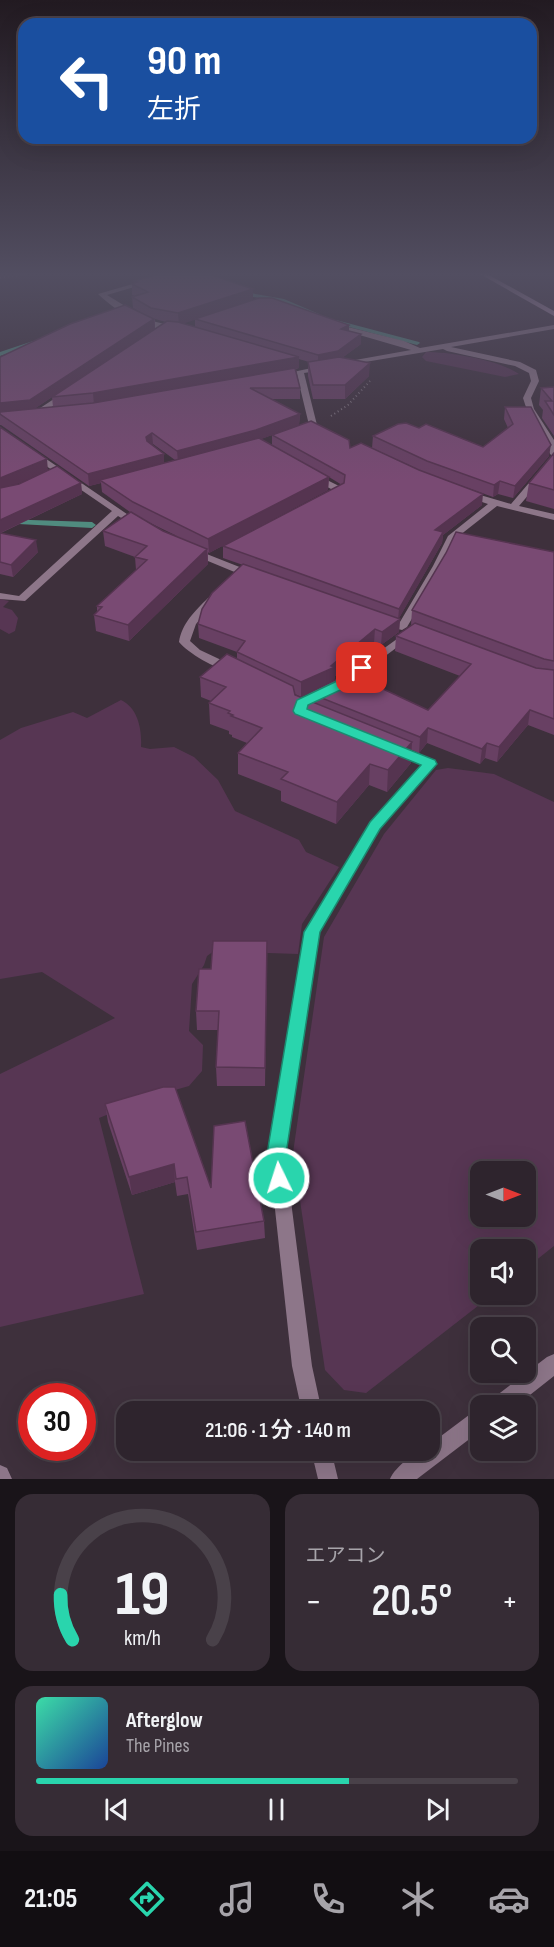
<!DOCTYPE html>
<html lang="ja">
<head>
<meta charset="utf-8">
<style>
	:root { --surface:#2e242d; --page:#362c35; --text:#f1f3f6; --muted:#a7a4aa; --line:#494149; --accent:#29d5ad }
	body { margin:0; font-family:"Sofia Sans Condensed","Noto Sans JP",sans-serif; background:var(--page); color:var(--text); height:100vh; display:flex; flex-direction:column; font-size:22px; white-space:nowrap }
	* { box-sizing:border-box; margin:0 }
	p { font-size:20px; color:var(--muted) }
	.icon { flex:none; width:33px; height:33px; fill:none; stroke:currentColor; stroke-width:2; stroke-linecap:round; stroke-linejoin:round }
	.map { position:relative; height:1479px; overflow:hidden }
	.panel { display:flex; flex-direction:column; gap:15px; padding:15px; background:#191419; flex:1 }
	.panel>* { flex:none }
	.hud { position:absolute; left:18px; top:18px; width:519px; height:126px; border-radius:18px; box-shadow:0 6px 24px #0002,0 0 0 2px var(--line); background:#1a4fa0; color:#fff; overflow:hidden }
	.needle { width:39px; rotate:90deg }
	.controls { position:absolute; left:470px; top:1161px; display:grid; gap:12px }
	.controls a { display:grid; place-items:center; width:66px; height:66px; border-radius:12px; background:var(--surface); box-shadow:0 6px 24px #0002,0 0 0 2px var(--line); font-size:30px }
	.speed { position:absolute; left:18px; top:1383px; display:flex; gap:12px; font-size:30px; font-weight:700; text-align:center }
	.speed>* { display:grid; place-content:center; width:78px; height:78px; border-radius:50%; background:var(--surface); box-shadow:0 6px 24px #0002,0 0 0 2px var(--line); line-height:1 }
	.speed .limit { border:9px solid #d22; background:#fff; color:#111 }
	.pin { position:absolute; display:grid; place-items:center; width:51px; height:51px; color:#fff; margin:-26px; border-radius:12px; box-shadow:0 3px 9px #0006 }
	.me { position:absolute; width:66px; margin:-33px; rotate:356deg; stroke-linejoin:round; filter:drop-shadow(0 0 4px #0008) }
	.turn { display:flex; align-items:center; gap:21px; height:126px; padding:0 30px; font-size:27px }
	.turn .icon { width:78px; height:78px; stroke-width:2.5 }
	.turn b { display:block; font-size:42px; line-height:51px }
	.big { font-size:45px; font-weight:600; line-height:1.1 }
	.panel .card { flex:1; display:flex; flex-direction:column; justify-content:center; gap:9px; min-width:0; padding:0 21px; border-radius:18px; background:var(--page) }
	.panel .dial { align-items:center; gap:0 }
	.dial svg { height:156px; overflow:visible; fill:none; stroke:var(--line); stroke-width:7; stroke-linecap:round; text-anchor:middle }
	.dial text { fill:var(--text); stroke:none }
	.song { display:flex; align-items:center; gap:18px }
	.cover { width:72px; height:72px; border-radius:9px; background:linear-gradient(135deg,hsl(160 70% 55%),hsl(220 70% 35%)) }
	.played { height:6px; border-radius:3px; background:linear-gradient(90deg,var(--accent) 65%,var(--line) 65%) }
	.keys { display:flex; justify-content:space-around; direction:ltr }
	.heat { display:flex; justify-content:space-between; align-items:center; font-size:33px; direction:ltr }
	.panel .tiles { flex:1; display:grid; gap:15px; grid-template-columns:1fr 1fr }
	.card:last-child { grid-column:span 2 }
	.trip { position:absolute; left:116px; top:1401px; width:324px; height:60px; border-radius:18px; background:var(--surface); box-shadow:0 6px 24px #0002,0 0 0 2px var(--line); font-weight:600; line-height:60px; text-align:center }
	.menu { display:flex; height:96px; justify-content:space-around; align-items:center; background:#120e12; color:var(--muted) }
	.menu .icon { width:42px; height:42px }
	.menu .on { color:var(--accent) }
	.menu b { font-size:27px; color:var(--text) }
	.map>svg:first-child { display:block }
	.green { fill:#573653; fill-rule:evenodd }
	.lines { fill:none; stroke-linecap:round; stroke-linejoin:round }
	.stream { fill:#508b7f; fill-rule:evenodd }
	.path { stroke:#7d717b; stroke-width:2; stroke-dasharray:1 3; stroke-linecap:butt }
	.street { fill:#8d7689; fill-rule:evenodd }
	.secondary { fill:#be9ab9; fill-rule:evenodd }
	.wall { fill:#684063; fill-rule:evenodd }
	.shaded-wall { fill:#553450 }
	.building { fill:#794a73; stroke:#553450; stroke-width:1.5 }
	.route { fill:#29d5ad; stroke:#1b8a70; stroke-width:1.5 }
</style>
</head>
<body>
<div class="map">
<svg width="554" height="1479" viewBox="0 0 554 1479">
	<rect width="100%" height="100%" fill="#3e303c"/>
	<path class="green" d="M426,352C451,352 499,360 519,374L505,377L426,361L422,357Z
		M0,599L9,601L3,607L12,610L18,618L15,631L9,634L0,629Z
		M121,700C138,708 142,729 141,747L150,749L174,747L194,757L218,780L235,811L299,840L306,852L339,867L302,924L298,954L214,951L207,956L204,965L192,984L189,1031L203,1045L202,1071L189,1086L154,1096L99,1118L144,1294L0,1327V1074L115,1018L42,972L0,979V740L21,728L73,712L87,718Z
		M448,768L494,774L554,802V1246L525,1269V1250H480V1294L492,1295L366,1393L344,1390L325,1370L293,1153L324,937L384,834L436,770ZM480,1172H525V1216H480Z"/>
	<g class="lines">
		<path class="stream" d="M239,291L284,299L319,314L314,315L281,302L237,294V292Z
			M336,320L419,342L420,343L417,345L334,323V321Z
			M33,341L36,343L35,344L0,356V352Z
			M0,519L92,522L96,525L92,528L0,523Z"/>
		<path class="path" d="M0,278L28,274
			M331,416L348,405L370,381"/>
		<path class="street" d="M155,274H161L165,278L107,295L148,320L177,327V331C149,333 117,312 98,294L157,277Z
			M332,323L404,341L420,348L554,325V329L451,347L520,362L536,370L539,381L531,398L534,409L554,440V457L550,454C544,433 528,418 523,398L531,381L529,373L515,366L447,351L443,349L341,366V362H344L411,350L332,327Z
			M321,366L325,368L324,370L304,373L317,425L313,428L309,425L297,375L283,377L279,375Z
			M63,393L70,395L35,418L28,416Z
			M36,452L143,525L138,528L118,516L25,601L0,599V593L19,596L112,511L33,457L32,455Z
			M315,474L343,488L345,490L333,498H327V494L333,490L312,479V475Z
			M537,476L542,479L519,506L554,514V520L497,506L455,539L443,566L407,627L402,630L398,629L397,627L433,566L448,536L488,504L464,496V492H470L511,504L534,477Z
			M194,549L257,574L258,576L257,578H249L191,554L189,552Z
			M212,597L217,600L196,624L190,641L200,650L234,666L236,668L234,670C220,673 188,653 179,642C182,623 195,611 208,598Z
			M408,631L413,634L412,636L344,687H336L334,685L336,683Z
			M397,746L434,761L436,764L380,828L319,932L285,1154L312,1366L322,1412H302L292,1366L269,1154L305,932L370,822L422,765L393,753L391,750L393,747Z
			M554,1354V1376L516,1406H489L492,1399L547,1357Z
			M480,1409V1431L417,1479H390C395,1467 416,1450 429,1450V1445L473,1412Z
			M311,1450H331L338,1479H318Z
			M0,1465L7,1468L12,1479H0Z"/>
		<path class="secondary" d="M480,274H487L554,311V316Z"/>
	</g>
	<path class="wall" d="M134,281L253,300L349,331L361,344L343,357L369,376L345,399H313L308,376V362H309L299,359V368L296,369L300,388V399H270L300,414L299,425L261,439L272,445V435L350,448L482,505L443,535L442,543L399,618L400,619L399,632L381,645L374,643L335,676L334,680L428,710L460,676L395,651L396,636L412,625H411L412,610L554,552V735L528,725L497,762L485,758L480,764L427,743L419,753L412,750L411,763L387,792L369,785L336,824L281,801V791L238,774V753L247,743L232,737V735L229,734V731L210,724L209,703L211,701L201,697L200,677L237,658V652L199,638L198,624L243,565L223,558V546L342,485L329,477L328,490L209,553L208,552V564L129,641L96,631L94,615L97,612V606L136,570L135,557L105,546L103,531L130,512L102,492L101,483L89,486L1,425H0V357L140,312L133,308L132,297L135,296L132,295V284L134,283ZM155,319L166,322L155,329ZM195,319V327L183,323ZM52,397L53,407L34,409ZM153,444L175,460L164,463L152,445ZM146,521L177,536L163,531ZM309,693V701L295,695V694L301,697Z
		M554,387V436L542,418L543,410L539,405L541,388Z
		M505,407L549,456L513,498L498,494L493,497L426,473L372,448L373,436L419,428L483,447L508,428L504,419Z
		M0,427L48,470L81,483L82,494L1,533L38,552L13,577L0,574ZM40,474L19,484L14,485Z
		M554,453V509L526,501L529,483Z
		M267,959L265,1086H217L216,1067L218,1030H197L196,1011L211,969Z
		M105,1104L211,1188L264,1221L265,1238L197,1250L188,1194L177,1196L175,1182L132,1195L108,1122Z"/>
	<path class="shaded-wall" d="M253,289V301L179,325L178,313Z
		M154,319L155,329L31,411L0,414V403Z
		M349,325V334L341,329Z
		M361,334V344L338,361L318,365V355Z
		M299,357V368L94,406L93,393Z
		M370,363L369,376L345,399V385Z
		M300,414L299,425L256,441L178,462L177,451Z
		M152,433L153,444L147,448L146,437Z
		M551,445L549,456L513,498L515,486Z
		M164,454V466L100,480L101,483L89,486L88,474Z
		M47,459L48,471L0,491V478Z
		M329,477L328,490L209,553L208,539Z
		M500,481L498,494L493,497L494,485Z
		M81,483L82,494L0,533V520Z
		M483,494L482,505L443,535L442,543L398,620L400,619L399,632L381,645L382,632L398,620L399,609L435,530Z
		M36,540L38,552L13,577L11,565Z
		M207,549L208,564L129,641L128,625Z
		M375,629L374,643L335,676L334,681L301,697V682L331,666Z
		M530,710L528,725L497,762L499,747Z
		M428,728L427,743L419,753L420,737Z
		M412,742L411,763L387,792L388,770Z
		M487,743L485,758L480,764L482,749Z
		M370,764L369,785L336,824L337,802Z
		M174,1164L175,1182L132,1195L129,1177Z"/>
	<path class="building" d="M159,274H209L253,289L178,313L151,308L132,297L148,292L132,284L137,282L134,281Z
		M259,298H272L349,325L341,329L361,334L338,351L318,355L195,319Z
		M125,305L154,319L30,400L0,403V357L70,324Z
		M167,321L178,322L299,357L93,393L52,397Z
		M339,357L370,363L345,385H313L308,362Z
		M295,368L300,388H250L300,414L256,430L177,451L152,433L146,437L147,441L164,454L88,474L0,414V412L93,403Z
		M554,387V415L545,401H552L541,388Z
		M505,407H531L551,445L515,486L500,481L494,485L427,461L373,436L398,424L406,423L419,428L426,424L483,447L513,424Z
		M311,421L349,440L350,448L361,443L419,470L483,494L435,530L443,532L399,609L223,546L344,483L345,475L272,435Z
		M0,427L47,459L0,478Z
		M259,438L329,477L208,539L133,502L100,480Z
		M554,453V490L529,483Z
		M57,466L81,483L0,520V488L19,484Z
		M131,512L163,531L207,549L128,625L94,615L102,607L97,606L147,560L135,557L147,546L103,531Z
		M456,532L554,552V661L544,659L412,610L446,553Z
		M0,533L36,540L11,565L0,562Z
		M243,564L400,619L382,632L375,629L331,666L335,667L301,682L237,652L245,641L198,624L202,609L212,593Z
		M415,623L536,668L554,670V719L530,710L499,747L487,743L482,749L428,728L420,737L309,693L349,673L428,710L471,664L396,636Z
		M227,654L293,686L295,695L412,742L388,770L370,764L337,802L281,779L288,772L238,753L262,728L231,716L233,715L228,713L230,711L209,703L226,687L200,677Z
		M213,941H267L265,1068L216,1067L219,1011H196L199,969H211Z
		M163,1087H175L211,1188L214,1126L245,1121L264,1221L196,1232L187,1177L176,1179L174,1164L129,1177L105,1104Z"/>
	<linearGradient id="sky" x2="0" y2="1"><stop stop-color="#221a21"/><stop offset="0.57" stop-color="#524e61"/><stop offset="1" stop-color="#524e61" stop-opacity="0"/></linearGradient>
	<rect width="554" height="481" fill="url(#sky)"/>
	<path class="route" d="M362,665L369,668L367,671L349,686L308,705L307,709L435,760L437,764L380,829L320,932L286,1154L289,1178L286,1184L279,1186L273,1184L267,1154L304,932L370,822L421,765L295,714L293,711L297,700L339,680Z"/>
</svg>
<div class="controls">
<a><svg class="needle" viewBox="-14 -14 28 28"><path d="M0-13l5 13h-10z" fill="#e53935"/><path d="M0 13l5-13h-10z" fill="#a7a4aa"/></svg></a>
<a><svg class="icon" aria-label="sound" viewBox="0 0 24 24"><path d="M4 9h4l5-4v14l-5-4H4zM17 9q2 3 0 6"/></svg></a>
<a><svg class="icon" aria-label="search" viewBox="0 0 24 24"><circle cx="10" cy="10" r="6"/><path d="M15 15l6 6"/></svg></a>
<a><svg class="icon" aria-label="layers" viewBox="0 0 24 24"><path d="M12 4l9 5-9 5-9-5zM3 14l9 5 9-5"/></svg></a>
</div>
<div class="speed"><div class="limit">30</div></div>
<div class="pin" style="left:362px;top:668px;background:#d93025"><svg class="icon" aria-label="arrive" viewBox="0 0 24 24"><path d="M6 21V4h12l-3 4 3 4H6"/></svg></div>
<svg class="me" style="left:279px;top:1178px" viewBox="-20 -20 40 40"><circle r="17" fill="#29d5ad" stroke="#fff" stroke-width="3"/><path d="M0-11L8 9 0 5-8 9z" fill="#fff"/></svg>
<div class="trip">21:06 · 1 分 · 140 m</div>
<div class="hud">
<div class="turn"><svg class="icon" aria-label="left" viewBox="0 0 24 24"><path d="M17 20v-9H6M10 6l-5 5 5 5"/></svg><div><b>90 m</b>左折</div></div>
</div>
</div>
<section class="panel">
<div class="tiles">
<div class="card dial"><svg viewBox="0 0 100 80">
<path d="M14 69A42 42 0 1 1 86 69"/>
<path d="M14 69A42 42 0 0 1 8 46" stroke="#29d5ad"/>
<text x="50" y="56" font-size="32" font-weight="700">19</text>
<text x="50" y="72" font-size="11">km/h</text>
</svg></div>
<div class="card"><p>エアコン</p>
<div class="heat"><a>−</a><b class="big">20.5°</b><a>+</a></div>
</div>
<div class="card">
<div class="song"><i class="cover"></i><div><b>Afterglow</b><p>The Pines</p></div></div>
<div class="played"></div>
<div class="keys"><svg class="icon" aria-label="previous" viewBox="0 0 24 24"><path d="M18 5L8 12l10 7zM5 5v14"/></svg><svg class="icon" aria-label="pause" viewBox="0 0 24 24"><path d="M8 5v14M16 5v14"/></svg><svg class="icon" aria-label="next" viewBox="0 0 24 24"><path d="M6 5l10 7-10 7zM19 5v14"/></svg></div>
</div>
</div>
</section>
<nav class="menu">
<b>21:05</b>
<svg class="icon on" aria-label="directions" viewBox="0 0 24 24"><path d="M12 3l9 9-9 9-9-9zM9 14v-3h6M13 9l2 2-2 2"/></svg>
<svg class="icon" aria-label="music" viewBox="0 0 24 24"><path d="M9 18V5l10-2v13"/><circle cx="6" cy="18" r="3"/><circle cx="16" cy="16" r="3"/></svg>
<svg class="icon" aria-label="phone" viewBox="0 0 24 24"><path d="M5 4h4l2 5-3 2q2 4 5 5l2-3 5 2v4C11 20 4 13 5 4z"/></svg>
<svg class="icon" aria-label="climate" viewBox="0 0 24 24"><path d="M12 3v18M4 7l16 10M4 17L20 7"/></svg>
<svg class="icon" aria-label="car" viewBox="0 0 24 24"><path d="M5 17H2v-5l4-1 3-4h7l3 4 3 1v5h-3M9 17h6M6 11h13"/><circle cx="7" cy="17" r="2"/><circle cx="17" cy="17" r="2"/></svg>
</nav>
</body>
</html>
